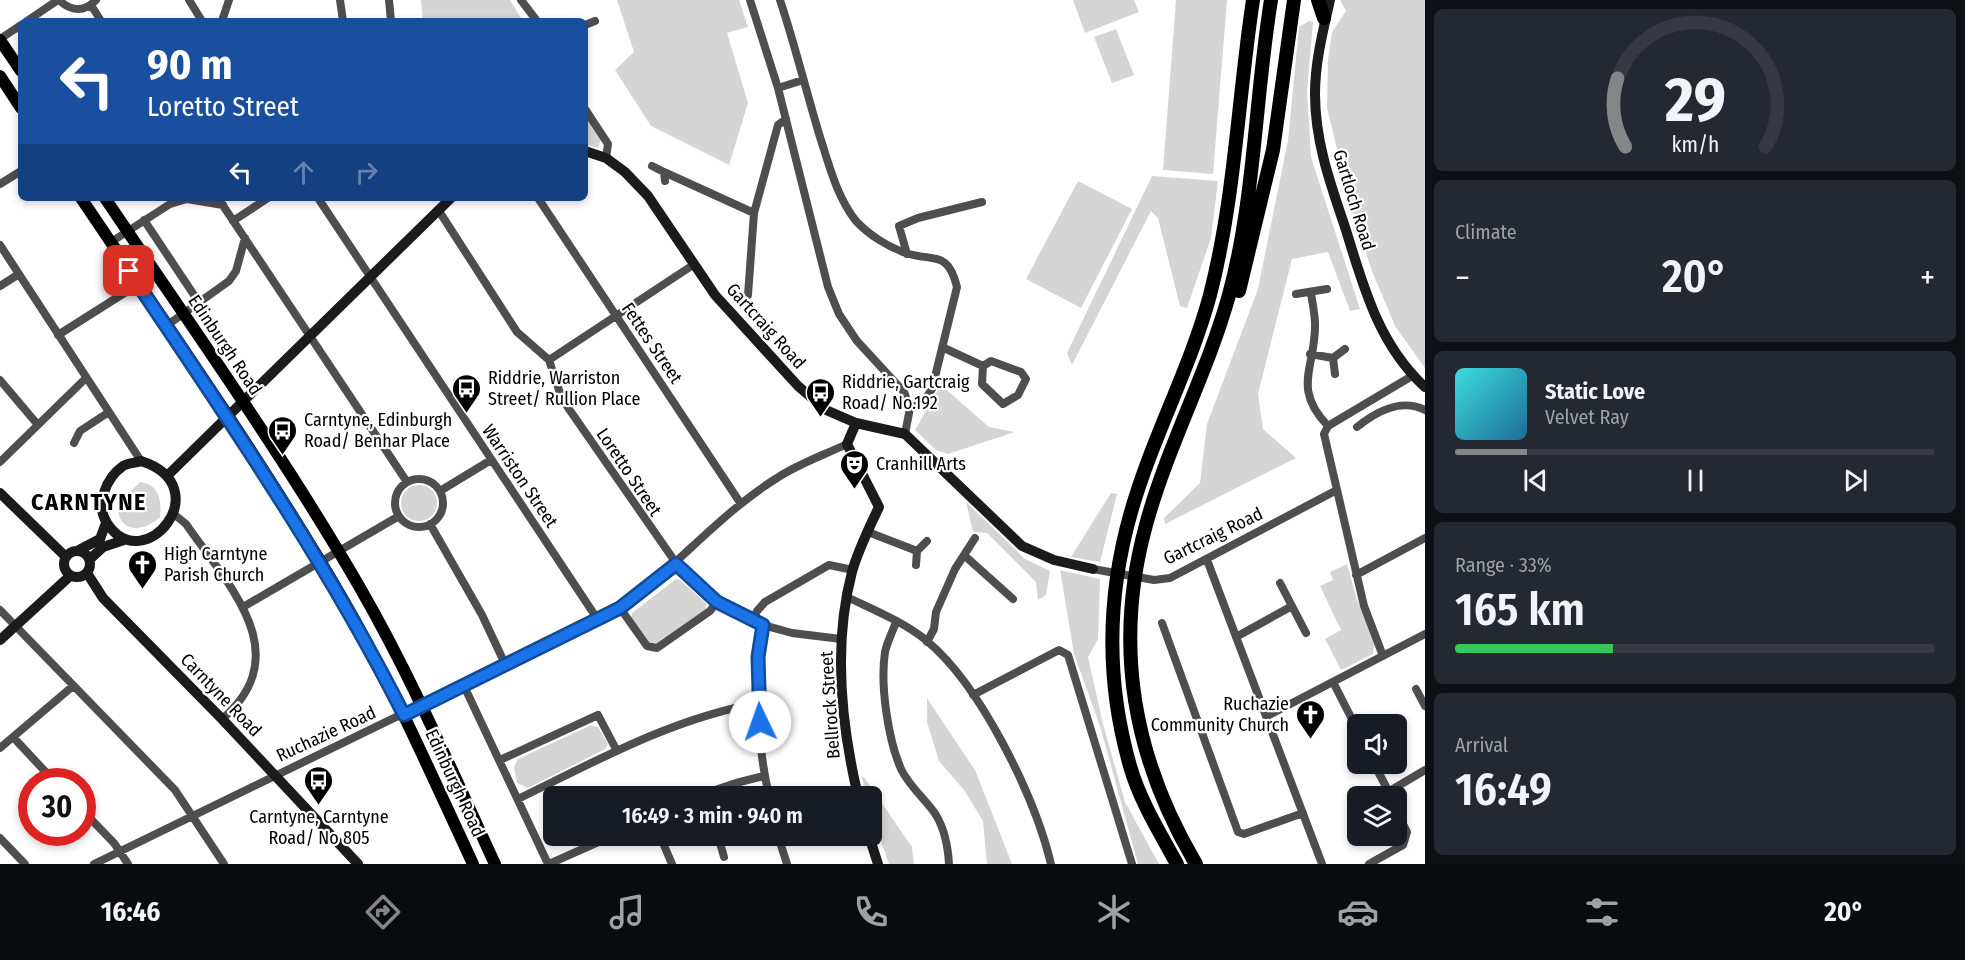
<!DOCTYPE html>
<html lang="en">
<head>
<meta charset="utf-8">
<style>
	:root { --surface:#171b24; --page:#242831; --text:#f1f3f6; --muted:#9ea1a6; --line:#363941; --accent:#858687 }
	body { margin:0; font-family:"Fira Sans Condensed",sans-serif; background:var(--page); color:var(--text); height:100vh; display:flex; flex-direction:column; font-size:22px; white-space:nowrap }
	* { box-sizing:border-box; margin:0 }
	p { font-size:20px; color:var(--muted) }
	.icon { flex:none; width:33px; height:33px; fill:none; stroke:currentColor; stroke-width:2; stroke-linecap:round; stroke-linejoin:round }
	.map { position:relative; flex:1; overflow:hidden }
	.panel { display:flex; flex-direction:column; gap:9px; padding:9px; background:#0d0f14; width:540px }
	.panel>* { flex:none }
	.banner { position:absolute; left:18px; top:18px; width:570px; height:183px; border-radius:9px; box-shadow:0 3px 9px #0003; background:#1a4fa0; color:#fff; overflow:hidden }
	.controls { position:absolute; left:1347px; top:714px; display:grid; gap:12px }
	.controls a { display:grid; place-items:center; width:60px; height:60px; border-radius:9px; background:var(--surface); box-shadow:0 3px 9px #0003; font-size:30px }
	.speed { position:absolute; left:18px; top:768px; display:flex; gap:12px; font-size:30px; font-weight:700; text-align:center }
	.speed>* { display:grid; place-content:center; width:78px; height:78px; border-radius:50%; background:var(--surface); box-shadow:0 3px 9px #0003; line-height:1 }
	.speed .limit { border:9px solid #d22; background:#fff; color:#111 }
	.pin { position:absolute; display:grid; place-items:center; width:51px; height:51px; color:#fff; margin:-26px; border-radius:12px; box-shadow:0 3px 9px #0006 }
	.me { position:absolute; width:66px; margin:-33px; rotate:357deg; stroke-linejoin:round; filter:drop-shadow(0 0 4px #0008) }
	.turn { display:flex; align-items:center; gap:21px; height:126px; padding:0 30px; font-size:27px }
	.turn .icon { width:78px; height:78px; stroke-width:2.5 }
	.turn b { display:block; font-size:42px; line-height:51px }
	.lanes { display:flex; align-items:center; height:57px; padding:0 30px; background:#0003; justify-content:center; gap:30px; direction:ltr }
	.lanes .off { opacity:.35 }
	.big { font-size:45px; font-weight:600; line-height:1.1 }
	.panel .widget { flex:1; display:flex; flex-direction:column; justify-content:center; gap:9px; min-width:0; padding:0 21px; border-radius:9px; background:var(--page) }
	.panel .dial { align-items:center; gap:0 }
	.dial svg { height:156px; overflow:visible; fill:none; stroke:var(--line); stroke-width:7; stroke-linecap:round; text-anchor:middle }
	.dial text { fill:var(--text); stroke:none }
	.song { display:flex; align-items:center; gap:18px }
	.cover { width:72px; height:72px; border-radius:9px; background:linear-gradient(135deg,hsl(180 70% 55%),hsl(200 70% 35%)) }
	.played { height:6px; border-radius:3px; background:linear-gradient(90deg,var(--accent) 15%,var(--line) 15%) }
	.keys { display:flex; justify-content:space-around; direction:ltr }
	.heat { display:flex; justify-content:space-between; align-items:center; font-size:33px; direction:ltr }
	.charge { height:9px; border-radius:4px; background:linear-gradient(90deg,#34c759 33%,var(--line) 0) }
	.trip { position:absolute; left:543px; top:786px; width:339px; height:60px; border-radius:9px; background:var(--surface); box-shadow:0 3px 9px #0003; font-weight:600; line-height:60px; text-align:center }
	.tab-bar { display:flex; height:96px; justify-content:space-around; align-items:center; background:#090b0e; color:var(--muted) }
	.tab-bar .icon { width:42px; height:42px }
	.tab-bar .active { color:var(--accent) }
	.tab-bar b { font-size:27px; color:var(--text) }
	main { display:flex; flex:1; min-height:0 }
	.map>svg:first-child { display:block }
	.green { fill:#d5d5d5 }
	.lines { fill:none; stroke-linecap:round; stroke-linejoin:round }
	.street { stroke:#4e4e4e; stroke-width:8 }
	.secondary { stroke:#1b1b1b; stroke-width:10 }
	.primary { stroke:#000; stroke-width:12 }
	.highway { stroke:#000; stroke-width:14 }
	.route-casing { stroke:#114b97; stroke-width:15 }
	.route { stroke:#1a73e8; stroke-width:10 }
	.labels { text-anchor:middle; dominant-baseline:central; stroke-width:4.5; stroke-linejoin:round; paint-order:stroke }
	.street-label { font-size:18px; fill:#000; stroke:#fff }
	.poi-label { font-size:18px; fill:#000; stroke:#fff; text-anchor:start }
	.district-label { font-size:24px; font-weight:bold; letter-spacing:1.5px; fill:#000; stroke:#fff }
</style>
</head>
<body>
<main>
<div class="map">
<svg width="1425" height="864" viewBox="0 0 1425 864">
	<rect width="100%" height="100%" fill="#fff"/>
	<path class="green" d="M421,0H510L523,21H423Z
		M617,0H739L748,27L727,33L748,103L729,165L651,126L615,70L634,52Z
		M1073,0H1134L1139,12L1085,33Z
		M1176,0H1227L1213,174L1163,170Z
		M1340,0H1425V368L1395,326L1372,271L1352,210L1327,108L1328,60L1332,32L1346,11Z
		M1309,21L1313,22L1307,91L1311,157L1360,309L1350,311L1328,252L1292,259L1258,394L1263,429L1296,458L1165,524L1164,518L1200,483L1207,424L1258,289L1288,140L1299,27Z
		M1116,29L1134,75L1112,83L1094,37Z
		M585,116L601,140L598,148L585,144Z
		M1152,176L1218,181L1211,238L1187,308L1180,306L1158,218L1151,211L1072,365L1067,353Z
		M1078,181L1132,209L1081,308L1026,279Z
		M941,385L989,427L1015,432L948,454L936,450L915,430Z
		M140,482C159,484 162,501 160,517C142,533 119,534 117,505Z
		M401 503a18 18 0 1 1 36 0a18 18 0 1 1-36 0Z
		M1111,493L1117,494L1100,562L1071,557Z
		M966,502L1025,559L1050,571L1046,595L1038,600L1036,582L987,533L973,532Z
		M1347,564L1357,600L1374,642L1373,654L1341,670L1325,639L1341,630L1320,586L1333,580L1330,572Z
		M1060,570L1100,579L1098,639L1088,657L1103,724L1125,802L1159,864H1138L1100,726L1074,654Z
		M676,579L680,580L706,603V609L657,643L649,642L631,618L632,613Z
		M927,698L975,770L1012,864H987L983,821L964,790L939,761L927,722Z
		M591,725L598,727L608,744L605,749L528,788L517,783L514,767L518,759Z
		M862,777H864L912,847L914,864H889L872,817V796H866Z"/>
	<g class="lines">
		<path class="street" d="M59,0C71,12 85,12 96,0
			M189,0L202,21
			M340,0L343,21
			M389,0L391,21
			M521,0L537,21
			M750,0L778,88L828,287L839,314L857,341L904,392L910,408L905,434
			M780,0C795,45 806,91 820,137C829,165 837,197 856,221C869,235 888,247 906,253C934,262 948,250 957,287L932,389L923,403L910,408
			M91,5L101,21
			M27,21L58,0
			M222,21L229,0
			M585,25L595,21
			M0,39L21,25
			M778,88L803,80
			M585,109L608,144L606,158
			M652,166L664,172
			M665,181L664,172L754,213
			M0,184L21,171
			M218,198L407,482
			M318,198L598,620
			M538,198L741,504
			M439,211L517,332L549,360L562,399L676,563L717,602L752,622L792,633L841,639
			M144,220L200,304
			M233,221L268,198
			M111,242L170,204L187,199L223,205
			M0,245L141,461
			M907,254L899,226L918,218L982,202
			M0,286L19,274
			M1311,292C1312,302 1315,314 1315,324C1316,367 1291,388 1328,426
			M1296,294L1327,289
			M748,295L754,213L778,125L786,119
			M166,326L229,281L236,271L245,238
			M58,335L156,273
			M944,348L983,366
			M1310,354L1333,358
			M549,360L693,265
			M991,361L1021,372L1026,379L1018,395L1003,404L982,384L983,366Z
			M1335,374L1333,358L1345,349
			M0,380L38,425
			M1357,427C1377,411 1401,398 1425,410
			M74,443L80,431L109,412
			M0,462L86,378
			M395 503a24 24 0 1 1 48 0a24 24 0 1 1-48 0Z
			M440,491L491,460
			M175,515L186,524C228,585 298,654 222,719
			M430,524L482,615L506,666
			M868,532L917,551
			M965,556L1013,599
			M1207,560L1322,864
			M916,565L917,551L927,541
			M1093,569L1154,580L1170,578L1335,491
			M1356,575L1425,538
			M1280,583L1306,633
			M847,597C874,610 904,622 927,641C981,686 1035,797 1051,864
			M243,607L399,516
			M620,608L647,646L657,648L710,611L717,602
			M0,610L175,790L224,864
			M752,622L757,611L765,602L829,565L853,570
			M896,622C893,631 887,642 885,652C880,685 888,741 902,771C911,788 926,800 936,815C945,830 948,847 949,864
			M1162,623L1238,832L1244,834L1303,813
			M763,625C751,667 759,753 769,796
			M1236,637L1292,606
			M927,642L934,629L936,612L955,569L975,538
			M1383,656L1364,606L1324,434L1328,426L1412,376
			M1333,682L1358,731
			M464,686L548,864
			M1416,689L1425,706
			M973,695L1059,650L1068,655L1132,864
			M1267,716L1425,634
			M13,737L55,782
			M0,748L73,686
			M500,760L598,715L617,751
			M1374,764L1391,796
			M1388,792L1425,770
			M697,796L736,783L764,776
			M518,799C596,761 673,718 759,703
			M82,810L114,843L128,864
			M660,836L672,864
			M718,836L724,857
			M778,836L787,864
			M0,838L25,864
			M94,864L620,608C675,569 719,514 777,478C798,464 824,455 847,444
			M549,864L612,836
			M1369,864L1403,845L1407,832L1396,810"/>
		<path class="secondary" d="M1330,0C1323,31 1315,62 1315,94C1315,141 1330,183 1345,227C1363,285 1378,344 1425,387
			M585,151L606,158L625,172L648,196L715,295L798,386L826,410L856,423L905,434L1022,546L1054,560L1093,569
			M856,423L847,444L879,507C869,528 858,550 852,572C833,644 841,724 858,796
			M141,461C220,486 144,580 107,523C95,505 106,478 123,466C127,463 136,463 141,461Z
			M168,475L451,198
			M0,493L66,557
			M79,550L100,539L106,523
			M64 564a13 13 0 1 1 26 0a13 13 0 1 1-26 0Z
			M90,559L103,547L124,540
			M87,573L103,598L222,719L358,864
			M0,640L70,576
			M869,836L878,864"/>
		<path class="primary" d="M0,40L21,71
			M0,76L21,108
			M81,198C169,329 261,459 341,596C391,682 431,774 473,864
			M105,198C191,326 282,453 359,586C411,676 452,771 495,864"/>
		<path class="highway" d="M1318,0L1324,18
			M1239,291L1273,150L1294,0
			M1177,864C1160,833 1140,801 1130,766C1106,682 1107,596 1131,512C1152,438 1190,369 1210,295C1235,198 1238,99 1253,0
			M1196,864C1133,758 1113,645 1146,525C1167,447 1207,374 1229,295C1255,199 1255,98 1271,0"/>
	</g>
	<g class="lines">
		<defs>
			<path id="route" d="M129,271C226,416 325,559 404,715L620,608L676,564L717,602L763,625L758,657L760,722"/>
		</defs>
		<use href="#route" class="route-casing"/>
		<use href="#route" class="route"/>
	</g>
	<defs>
		<symbol id="bus-pin" viewBox="-11 -11 22 30"><path d="M0 17L-7.5 6A9.5 9.5 0 1 1 7.5 6Z" fill="#000" stroke="#fff"/><path d="M-5-6H5V4H4V6H2V4H-2V6H-4V4H-5ZM-3.5-4V0h7V-4ZM-3.5 1.2v1.5H-2V1.2ZM2 1.2v1.5H3.5V1.2Z" fill="#fff"/></symbol>
		<symbol id="theatre-pin" viewBox="-11 -11 22 30"><path d="M0 17L-7.5 6A9.5 9.5 0 1 1 7.5 6Z" fill="#000" stroke="#fff"/><path d="M-5-5.5Q0-4 5-5.5V0Q5 5 0 6Q-5 5-5 0ZM-3.3-2.5H-1v1.5H-3.3ZM1-2.5H3.3v1.5H1ZM-2.8 1Q0 5.5 2.8 1Z" fill="#fff"/></symbol>
		<symbol id="church-pin" viewBox="-11 -11 22 30"><path d="M0 17L-7.5 6A9.5 9.5 0 1 1 7.5 6Z" fill="#000" stroke="#fff"/><path d="M-1.2-6h2.4v3.5h3.3v2.4h-3.3V6h-2.4V-.1h-3.3v-2.4h3.3Z" fill="#fff"/></symbol>
	</defs>
	<g fill-rule="evenodd">
		<use href="#bus-pin" x="450" y="372" width="33" height="45"/>
		<use href="#bus-pin" x="804" y="376" width="33" height="45"/>
		<use href="#bus-pin" x="266" y="414" width="33" height="45"/>
		<use href="#theatre-pin" x="838" y="448" width="33" height="45"/>
		<use href="#church-pin" x="126" y="548" width="33" height="45"/>
		<use href="#church-pin" x="1294" y="698" width="33" height="45"/>
		<use href="#bus-pin" x="302" y="764" width="33" height="45"/>
	</g>
	<g class="labels">
		<g class="street-label">
			<text transform="translate(1354 200) rotate(73)">Gartloch Road</text>
			<text transform="translate(766 326) rotate(48)">Gartcraig Road</text>
			<text transform="translate(652 343) rotate(56)">Fettes Street</text>
			<text transform="translate(225 345) rotate(56)">Edinburgh Road</text>
			<text transform="translate(629 472) rotate(56)">Loretto Street</text>
			<text transform="translate(520 476) rotate(56)">Warriston Street</text>
			<text transform="translate(1213 536) rotate(-26)">Gartcraig Road</text>
			<text transform="translate(221 695) rotate(46)">Carntyne Road</text>
			<text transform="translate(830 705) rotate(-94)">Bellrock Street</text>
			<text transform="translate(326 734) rotate(-25)">Ruchazie Road</text>
			<text transform="translate(455 783) rotate(65)">Edinburgh Road</text>
		</g>
		<g class="poi-label">
			<text x="488" y="378">Riddrie, Warriston<tspan x="488" dy="21">Street/ Rullion Place</tspan></text>
			<text x="842" y="382">Riddrie, Gartcraig<tspan x="842" dy="21">Road/ No.192</tspan></text>
			<text x="304" y="420">Carntyne, Edinburgh<tspan x="304" dy="21">Road/ Benhar Place</tspan></text>
			<text x="876" y="464">Cranhill Arts</text>
			<text x="164" y="554">High Carntyne<tspan x="164" dy="21">Parish Church</tspan></text>
			<text x="1289" y="704" text-anchor="end">Ruchazie<tspan x="1289" dy="21">Community Church</tspan></text>
			<text x="319" y="817" text-anchor="middle">Carntyne, Carntyne<tspan x="319" dy="21">Road/ No 805</tspan></text>
		</g>
		<g class="district-label">
			<text x="89" y="502">CARNTYNE</text>
		</g>
	</g>
</svg>
<div class="controls">
<a><svg class="icon" aria-label="sound" viewBox="0 0 24 24"><path d="M4 9h4l5-4v14l-5-4H4zM17 9q2 3 0 6"/></svg></a>
<a><svg class="icon" aria-label="layers" viewBox="0 0 24 24"><path d="M12 4l9 5-9 5-9-5zM3 14l9 5 9-5"/></svg></a>
</div>
<div class="speed"><div class="limit">30</div></div>
<div class="pin" style="left:129px;top:271px;background:#d93025"><svg class="icon" aria-label="arrive" viewBox="0 0 24 24"><path d="M6 21V4h12l-3 4 3 4H6"/></svg></div>
<svg class="me" style="left:760px;top:722px" viewBox="-20 -20 40 40"><circle r="19" fill="#fff"/><path d="M0-13L10 11 0 6-10 11z" fill="#1a73e8"/></svg>
<div class="trip">16:49 · 3 min · 940 m</div>
<div class="banner">
<div class="turn"><svg class="icon" aria-label="left" viewBox="0 0 24 24"><path d="M17 20v-9H6M10 6l-5 5 5 5"/></svg><div><b>90 m</b>Loretto Street</div></div>
<div class="lanes"><svg class="icon" aria-label="left" viewBox="0 0 24 24"><path d="M17 20v-9H6M10 6l-5 5 5 5"/></svg><svg class="icon off" aria-label="ahead" viewBox="0 0 24 24"><path d="M12 20V5M6 11l6-6 6 6"/></svg><svg class="icon off" aria-label="right" viewBox="0 0 24 24"><path d="M7 20v-9h11M14 6l5 5-5 5"/></svg></div>
</div>
</div>
<section class="panel">
<div class="widget dial"><svg viewBox="0 0 100 80">
<path d="M14 69A42 42 0 1 1 86 69"/>
<path d="M14 69A42 42 0 0 1 10 34" stroke="#858687"/>
<text x="50" y="56" font-size="32" font-weight="700">29</text>
<text x="50" y="72" font-size="11">km/h</text>
</svg></div>
<div class="widget"><p>Climate</p>
<div class="heat"><a>−</a><b class="big">20°</b><a>+</a></div>
</div>
<div class="widget">
<div class="song"><i class="cover"></i><div><b>Static Love</b><p>Velvet Ray</p></div></div>
<div class="played"></div>
<div class="keys"><svg class="icon" aria-label="previous" viewBox="0 0 24 24"><path d="M18 5L8 12l10 7zM5 5v14"/></svg><svg class="icon" aria-label="pause" viewBox="0 0 24 24"><path d="M8 5v14M16 5v14"/></svg><svg class="icon" aria-label="next" viewBox="0 0 24 24"><path d="M6 5l10 7-10 7zM19 5v14"/></svg></div>
</div>
<div class="widget"><p>Range · 33%</p><b class="big">165 km</b><div class="charge"></div></div>
<div class="widget"><p>Arrival</p><b class="big">16:49</b></div>
</section>
</main>
<nav class="tab-bar">
<b>16:46</b>
<svg class="icon active" aria-label="directions" viewBox="0 0 24 24"><path d="M12 3l9 9-9 9-9-9zM9 14v-3h6M13 9l2 2-2 2"/></svg>
<svg class="icon" aria-label="music" viewBox="0 0 24 24"><path d="M9 18V5l10-2v13"/><circle cx="6" cy="18" r="3"/><circle cx="16" cy="16" r="3"/></svg>
<svg class="icon" aria-label="phone" viewBox="0 0 24 24"><path d="M5 4h4l2 5-3 2q2 4 5 5l2-3 5 2v4C11 20 4 13 5 4z"/></svg>
<svg class="icon" aria-label="climate" viewBox="0 0 24 24"><path d="M12 3v18M4 7l16 10M4 17L20 7"/></svg>
<svg class="icon" aria-label="car" viewBox="0 0 24 24"><path d="M5 17H2v-5l4-1 3-4h7l3 4 3 1v5h-3M9 17h6M6 11h13"/><circle cx="7" cy="17" r="2"/><circle cx="17" cy="17" r="2"/></svg>
<svg class="icon" aria-label="filters" viewBox="0 0 24 24"><path d="M4 7h16M4 17h16"/><circle cx="9" cy="7" r="2"/><circle cx="15" cy="17" r="2"/></svg>
<b>20°</b>
</nav>
</body>
</html>
